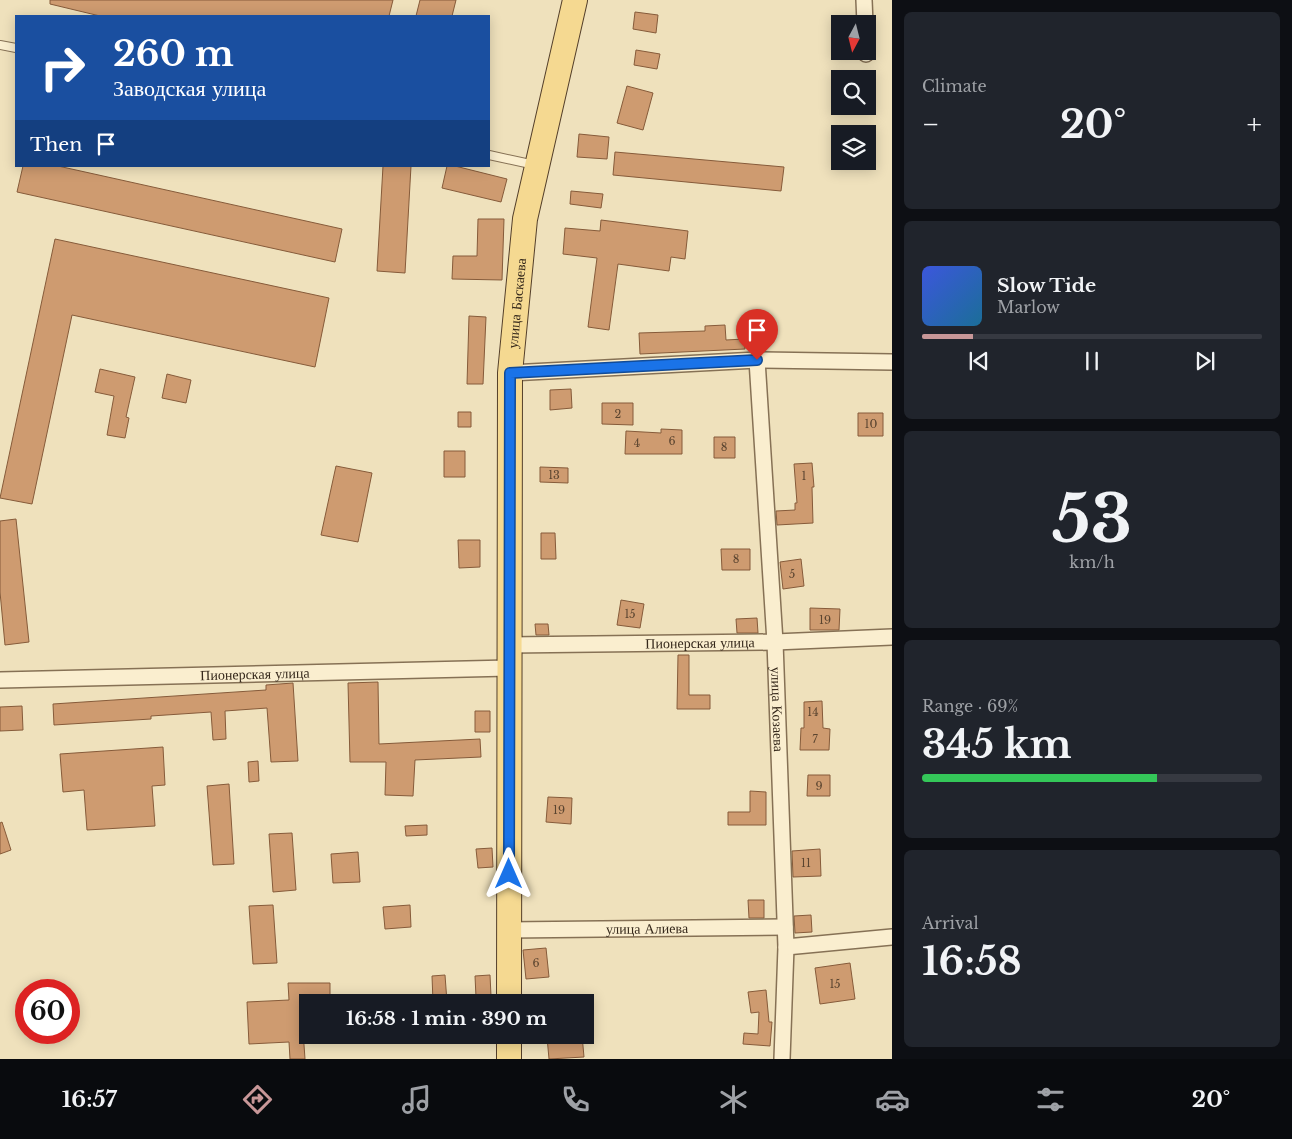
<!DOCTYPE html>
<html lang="en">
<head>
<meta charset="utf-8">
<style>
	:root { --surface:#171b24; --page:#20242c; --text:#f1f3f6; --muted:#9ea1a6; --line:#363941; --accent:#c89798 }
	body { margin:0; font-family:"Libre Baskerville",serif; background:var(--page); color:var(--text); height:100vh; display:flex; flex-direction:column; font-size:19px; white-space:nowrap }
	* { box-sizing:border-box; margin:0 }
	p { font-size:16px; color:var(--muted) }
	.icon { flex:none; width:28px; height:28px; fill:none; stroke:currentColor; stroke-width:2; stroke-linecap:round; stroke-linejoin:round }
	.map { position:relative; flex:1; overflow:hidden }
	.details { display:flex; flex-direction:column; gap:12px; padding:12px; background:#0d0f14; width:400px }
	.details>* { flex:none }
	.guide { position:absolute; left:15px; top:15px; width:475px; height:152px; border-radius:0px; box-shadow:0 2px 12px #0003; background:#1a4fa0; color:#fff; overflow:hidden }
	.needle { width:32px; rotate:187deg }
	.fabs { position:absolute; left:831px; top:15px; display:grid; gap:10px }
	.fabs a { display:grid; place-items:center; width:45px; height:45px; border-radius:0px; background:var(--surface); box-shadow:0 2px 12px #0003; font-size:25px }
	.speed { position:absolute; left:15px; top:979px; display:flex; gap:10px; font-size:25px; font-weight:700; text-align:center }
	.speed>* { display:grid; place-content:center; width:65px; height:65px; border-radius:50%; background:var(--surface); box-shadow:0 2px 12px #0003; line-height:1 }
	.speed .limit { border:8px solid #d22; background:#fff; color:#111 }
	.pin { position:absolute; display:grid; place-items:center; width:42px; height:42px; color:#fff; margin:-51px -21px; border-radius:50% 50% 50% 0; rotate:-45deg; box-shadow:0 0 5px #0007 }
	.pin .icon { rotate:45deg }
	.me { position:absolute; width:55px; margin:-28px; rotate:0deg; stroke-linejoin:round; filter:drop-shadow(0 0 4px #0008) }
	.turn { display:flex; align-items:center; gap:18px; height:105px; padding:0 15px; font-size:22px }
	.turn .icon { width:65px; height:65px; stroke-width:2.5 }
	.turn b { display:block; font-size:35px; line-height:42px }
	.then { display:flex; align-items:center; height:48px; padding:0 15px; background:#0003; gap:10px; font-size:19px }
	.big { font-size:38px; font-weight:700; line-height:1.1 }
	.details .widget { flex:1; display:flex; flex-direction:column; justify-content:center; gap:8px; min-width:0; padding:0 18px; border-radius:8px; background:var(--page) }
	.details .dial { align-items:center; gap:0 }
	.dial b { font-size:65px; line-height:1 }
	.song { display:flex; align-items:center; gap:15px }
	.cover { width:60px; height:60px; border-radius:8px; background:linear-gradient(135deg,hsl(230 70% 55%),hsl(200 70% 35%)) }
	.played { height:5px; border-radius:2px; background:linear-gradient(90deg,var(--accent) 15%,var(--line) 15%) }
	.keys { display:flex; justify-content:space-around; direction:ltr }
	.heat { display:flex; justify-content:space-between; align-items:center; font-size:28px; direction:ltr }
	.charge { height:8px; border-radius:4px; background:linear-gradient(90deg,#34c759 69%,var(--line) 0) }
	.trip { position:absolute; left:299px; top:994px; width:295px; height:50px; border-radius:0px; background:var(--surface); box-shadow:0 2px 12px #0003; font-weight:700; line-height:50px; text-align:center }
	.menu { display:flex; height:80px; justify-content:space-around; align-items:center; background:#090b0e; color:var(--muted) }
	.menu .icon { width:35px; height:35px }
	.menu .selected { color:var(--accent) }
	.menu b { font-size:22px; color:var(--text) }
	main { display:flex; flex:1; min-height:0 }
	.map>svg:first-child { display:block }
	.building { fill:#ce9b70; stroke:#865b3a }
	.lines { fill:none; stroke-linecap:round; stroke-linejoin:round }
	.lane-casing { stroke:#867155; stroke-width:10 }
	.street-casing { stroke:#867155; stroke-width:18 }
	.primary-casing { stroke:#543f2a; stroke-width:26 }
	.lane { stroke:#faeecf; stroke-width:8 }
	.street { stroke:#faeecf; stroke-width:15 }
	.primary { stroke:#f5d991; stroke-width:24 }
	.route-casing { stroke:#114b97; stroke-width:12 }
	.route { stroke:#1a73e8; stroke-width:9 }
	.labels { text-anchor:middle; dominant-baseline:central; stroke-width:4; stroke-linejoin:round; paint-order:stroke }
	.number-label { font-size:11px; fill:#5b4530 }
	.street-label { font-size:14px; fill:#35281b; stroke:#f6ebcc }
</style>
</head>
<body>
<main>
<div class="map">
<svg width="892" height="1059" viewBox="0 0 892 1059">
	<rect width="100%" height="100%" fill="#efe1bc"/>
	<path class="building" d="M50,0H393L389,16H100L50,4Z
		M420,0H456L452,16H416Z
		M635,12L658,15L656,33L633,29Z
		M636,50L660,54L657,69L634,65Z
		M627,86L653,93L643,130L617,123Z
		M579,134L609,137L607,159L577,157Z
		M615,152L784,167L781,191L613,175Z
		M23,166H58L342,229L335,262L17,192Z
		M383,166H411L405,273L377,271Z
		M447,166H455L507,179L501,202L442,188Z
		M571,191L603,194L601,208L570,204Z
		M478,219H504L502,280L452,279L453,256H477Z
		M601,220L688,231L685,259L671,257L669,271L618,264L609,330L588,327L597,258L563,254L565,228L600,231Z
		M55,239L329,298L315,367L72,315L32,504L0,498Z
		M469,316L486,317L483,384H467Z
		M725,325L726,340L744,339L745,349L640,354L639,333L705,331V326Z
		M100,369L135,377L126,417L129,418L125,438L107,435L114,396L95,392Z
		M167,374L191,380L186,403L162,398Z
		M571,389L572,408L550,410V390Z
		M602,403H633V425L602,424Z
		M458,412H471V427H458Z
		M858,413H883V436H858Z
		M661,429L682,430V454H625L626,431L661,433Z
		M714,437H735V458H714Z
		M444,451H465V477H444Z
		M812,463L814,487H812L813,523L777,525L776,511L795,510V503H797L794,464Z
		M336,466L372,473L358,542L321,535Z
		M540,467L568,468V483L540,482Z
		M16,519L29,642L5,645L0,592V521Z
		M541,533H555L556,559H541Z
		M458,540H480V567L459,568Z
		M721,549H750V570H722Z
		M801,559L804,586L783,589L780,562Z
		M621,600L644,604L640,628L617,625Z
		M810,608L840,609L839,630H810Z
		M757,618L758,633H737L736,619Z
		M535,624H548L549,635H536Z
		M678,655H689V695H710V709H677Z
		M378,682L379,744L480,739L481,757L415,760L413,796L385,795L386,762H350L348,683Z
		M293,683L298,761L271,762L267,708L225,711L226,739L213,740L211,712L151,716V719L54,725L53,704L266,690V685Z
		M822,701L823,728L830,729L829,750H800L801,728H804V702Z
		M22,706L23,730L0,731V707Z
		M475,711H490V732H475Z
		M163,747L165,785L152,786L155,826L87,830L84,790L63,792L60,754Z
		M258,761L259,781L249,782L248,762Z
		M808,775H830V796H807Z
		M229,784L234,864L213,865L207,786Z
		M750,791L766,792V825H728V812H750Z
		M548,797L572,798L571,824L546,822Z
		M2,822L11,850L0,854V823Z
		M427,825V835L406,836L405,826Z
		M292,833L296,890L273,892L269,834Z
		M492,848L493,867L478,868L476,849Z
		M820,849L821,876L793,877L792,851Z
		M358,852L360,882L333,883L331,854Z
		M748,900H764V918H749Z
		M273,905L277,963L253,964L249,906Z
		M410,905L411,927L385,929L383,907Z
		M811,915L812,932L795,933L794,916Z
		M546,948L549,977L526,979L523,950Z
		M850,963L855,999L820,1004L815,968Z
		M445,975L447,1002H433L432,976Z
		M490,975L491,996L476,997L475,976Z
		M288,983H330V1002H301L305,1059H290L289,1042L249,1044L247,1002L289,1000Z
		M766,990L769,1022H772L770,1046L743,1044L744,1033L758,1034L759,1012L751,1013L748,992Z
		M566,1035H582L584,1057L549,1059L547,1037Z"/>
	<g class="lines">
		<defs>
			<path id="lane" d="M0,45L16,48
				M489,155L535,165"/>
			<g id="street">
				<path d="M864,0L865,24"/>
				<path d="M866,51V54"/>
				<path id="s1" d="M757,360L775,642L786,947L782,1059"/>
				<path d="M510,373L757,360L892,362"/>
				<path id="s2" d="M509,645L775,642L892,637"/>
				<path id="s3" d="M0,680L509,668"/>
				<path id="s4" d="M508,930L785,927"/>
				<path d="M786,947L892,937"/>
			</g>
			<g id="primary">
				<path id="s5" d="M509,1002L510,373L525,219L575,0"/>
				<path d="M509,1035V1059"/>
			</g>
		</defs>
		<use href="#lane" class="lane-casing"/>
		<use href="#street" class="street-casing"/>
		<use href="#primary" class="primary-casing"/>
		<use href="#lane" class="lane"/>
		<use href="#street" class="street"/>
		<use href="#primary" class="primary"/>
	</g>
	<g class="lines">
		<defs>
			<path id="route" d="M509,874L510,373L757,360"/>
		</defs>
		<use href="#route" class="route-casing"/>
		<use href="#route" class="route"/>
	</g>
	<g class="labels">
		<g class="number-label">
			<text x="618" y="414">2</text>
			<text x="871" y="424">10</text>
			<text x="672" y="441">6</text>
			<text x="637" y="443">4</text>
			<text x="724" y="447">8</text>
			<text x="554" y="475">13</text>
			<text x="804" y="476">1</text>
			<text x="736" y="559">8</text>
			<text x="792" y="574">5</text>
			<text x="630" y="614">15</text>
			<text x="825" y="620">19</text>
			<text x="813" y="712">14</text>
			<text x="815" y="739">7</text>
			<text x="819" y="786">9</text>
			<text x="559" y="810">19</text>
			<text x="806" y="863">11</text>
			<text x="536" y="963">6</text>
			<text x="835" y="984">15</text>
		</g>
		<g class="street-label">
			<text stroke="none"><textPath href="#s5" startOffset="699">улица Баскаева</textPath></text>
			<text stroke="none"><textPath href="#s2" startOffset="191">Пионерская улица</textPath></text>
			<text stroke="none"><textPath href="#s3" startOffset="255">Пионерская улица</textPath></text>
			<text stroke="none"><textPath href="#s1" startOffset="350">улица Козаева</textPath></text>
			<text stroke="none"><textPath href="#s4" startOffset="139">улица Алиева</textPath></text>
		</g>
	</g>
</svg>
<div class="fabs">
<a><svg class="needle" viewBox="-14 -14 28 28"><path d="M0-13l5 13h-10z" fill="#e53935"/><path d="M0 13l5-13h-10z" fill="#9ea1a6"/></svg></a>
<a><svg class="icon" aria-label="search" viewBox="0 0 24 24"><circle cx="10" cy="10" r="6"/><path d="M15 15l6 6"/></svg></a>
<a><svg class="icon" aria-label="layers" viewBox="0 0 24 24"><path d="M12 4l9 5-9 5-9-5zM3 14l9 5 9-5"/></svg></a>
</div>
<div class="speed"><div class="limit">60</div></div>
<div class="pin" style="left:757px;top:360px;background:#d93025"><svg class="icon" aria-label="arrive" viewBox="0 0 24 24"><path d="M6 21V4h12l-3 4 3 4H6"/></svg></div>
<svg class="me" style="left:509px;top:874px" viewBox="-20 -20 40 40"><path d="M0-17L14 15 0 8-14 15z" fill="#1a73e8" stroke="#fff" stroke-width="4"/></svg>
<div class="trip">16:58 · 1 min · 390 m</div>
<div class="guide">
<div class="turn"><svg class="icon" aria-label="right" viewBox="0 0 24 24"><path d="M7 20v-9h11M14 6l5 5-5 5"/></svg><div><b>260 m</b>Заводская улица</div></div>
<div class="then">Then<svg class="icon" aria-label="arrive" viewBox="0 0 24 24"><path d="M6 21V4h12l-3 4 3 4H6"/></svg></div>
</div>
</div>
<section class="details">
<div class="widget"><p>Climate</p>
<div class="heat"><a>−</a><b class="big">20°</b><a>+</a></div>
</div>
<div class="widget">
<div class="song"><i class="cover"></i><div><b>Slow Tide</b><p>Marlow</p></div></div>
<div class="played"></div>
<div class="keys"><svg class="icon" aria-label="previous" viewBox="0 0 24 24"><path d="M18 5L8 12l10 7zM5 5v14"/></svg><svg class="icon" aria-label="pause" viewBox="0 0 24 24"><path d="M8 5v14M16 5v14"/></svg><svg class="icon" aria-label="next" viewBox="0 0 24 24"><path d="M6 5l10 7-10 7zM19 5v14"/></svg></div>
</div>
<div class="widget dial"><b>53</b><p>km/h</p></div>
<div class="widget"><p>Range · 69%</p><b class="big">345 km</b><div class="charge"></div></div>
<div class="widget"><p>Arrival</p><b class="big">16:58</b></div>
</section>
</main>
<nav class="menu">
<b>16:57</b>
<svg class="icon selected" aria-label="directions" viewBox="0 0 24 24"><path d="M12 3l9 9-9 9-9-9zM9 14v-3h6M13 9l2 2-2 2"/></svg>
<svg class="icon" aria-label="music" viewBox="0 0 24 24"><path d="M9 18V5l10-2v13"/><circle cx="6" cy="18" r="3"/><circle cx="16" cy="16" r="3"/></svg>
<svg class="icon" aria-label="phone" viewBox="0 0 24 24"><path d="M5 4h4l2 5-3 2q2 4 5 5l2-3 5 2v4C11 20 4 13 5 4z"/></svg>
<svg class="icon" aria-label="climate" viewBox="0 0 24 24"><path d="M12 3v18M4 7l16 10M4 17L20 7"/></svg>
<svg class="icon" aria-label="car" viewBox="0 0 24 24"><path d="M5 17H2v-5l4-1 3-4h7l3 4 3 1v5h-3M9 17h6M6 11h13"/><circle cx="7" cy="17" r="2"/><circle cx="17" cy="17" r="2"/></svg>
<svg class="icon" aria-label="filters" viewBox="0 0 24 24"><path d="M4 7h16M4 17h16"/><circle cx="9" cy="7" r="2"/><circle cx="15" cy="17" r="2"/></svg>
<b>20°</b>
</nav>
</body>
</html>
